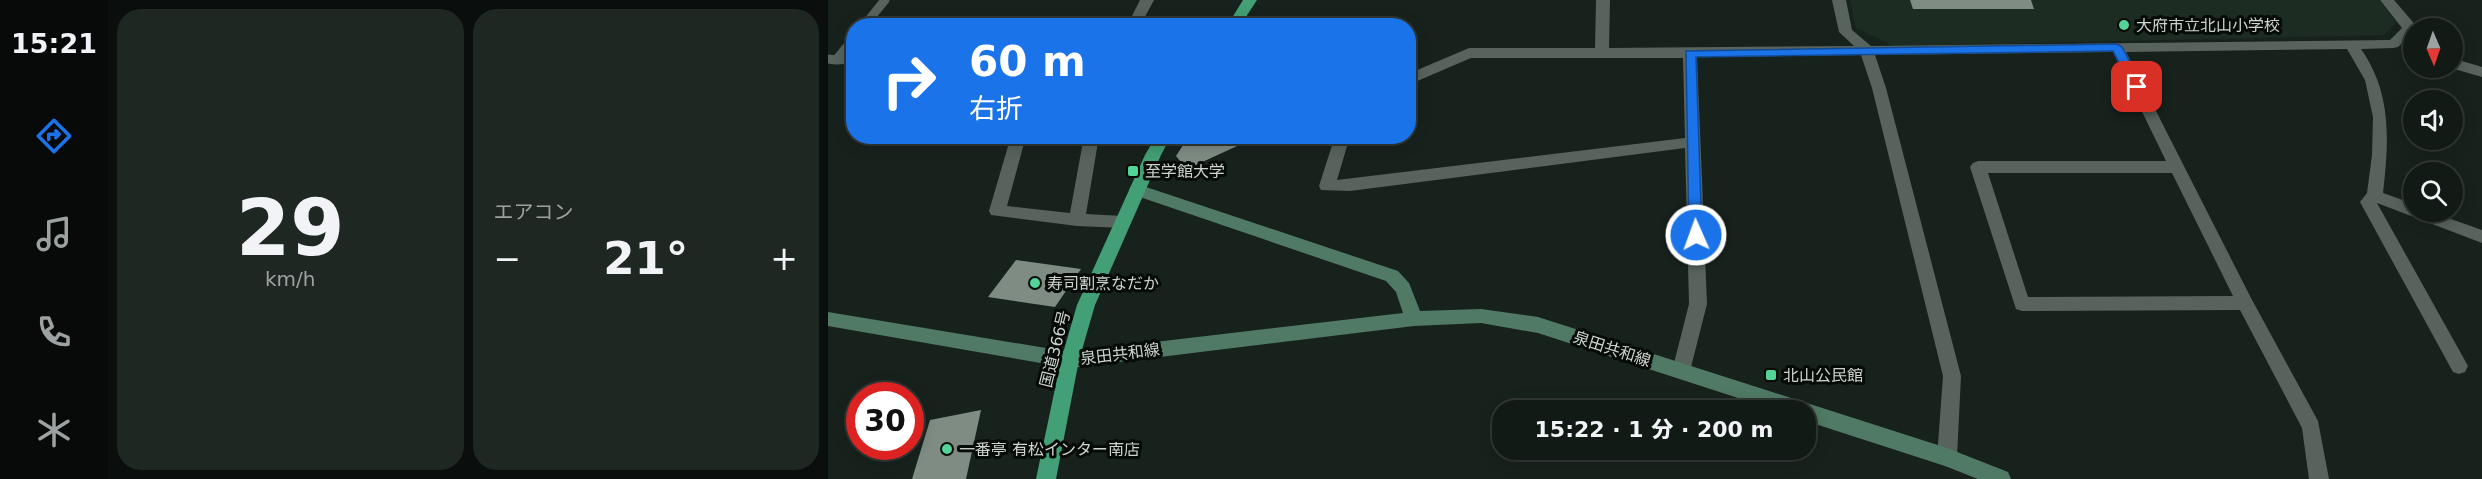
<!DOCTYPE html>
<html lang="ja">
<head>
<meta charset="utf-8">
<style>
	:root { --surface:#121a16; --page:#1f2723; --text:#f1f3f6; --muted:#9ca1a1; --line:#313835; --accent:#1a73e8 }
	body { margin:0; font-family:"DejaVu Sans","Noto Sans JP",sans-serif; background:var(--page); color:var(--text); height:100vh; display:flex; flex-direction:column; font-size:22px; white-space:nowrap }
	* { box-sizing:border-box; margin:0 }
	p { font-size:20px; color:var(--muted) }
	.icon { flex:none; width:33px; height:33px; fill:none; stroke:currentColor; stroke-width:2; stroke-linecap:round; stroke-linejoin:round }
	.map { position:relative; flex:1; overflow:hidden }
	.drawer { display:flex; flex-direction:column; gap:9px; padding:9px; background:#0a0e0c; width:720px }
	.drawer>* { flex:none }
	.guide { position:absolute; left:18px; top:18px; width:570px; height:126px; border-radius:24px; box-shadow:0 3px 15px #0003,0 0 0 2px var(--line); background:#1a73e8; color:#fff; overflow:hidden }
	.needle { width:39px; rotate:178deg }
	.buttons { position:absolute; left:1575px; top:18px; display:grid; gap:12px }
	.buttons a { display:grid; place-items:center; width:60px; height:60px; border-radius:50%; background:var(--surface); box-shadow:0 3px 15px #0003,0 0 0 2px var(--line); font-size:30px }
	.speed { position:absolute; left:18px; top:382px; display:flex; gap:12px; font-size:30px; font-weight:700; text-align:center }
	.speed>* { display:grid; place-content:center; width:78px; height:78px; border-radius:50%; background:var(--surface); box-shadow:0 3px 15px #0003,0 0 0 2px var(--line); line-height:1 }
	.speed .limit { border:9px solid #d22; background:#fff; color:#111 }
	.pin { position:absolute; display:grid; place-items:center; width:51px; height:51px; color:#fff; margin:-26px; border-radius:12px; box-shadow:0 3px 9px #0006 }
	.me { position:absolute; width:66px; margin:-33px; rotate:358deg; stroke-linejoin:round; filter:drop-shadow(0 0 4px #0008) }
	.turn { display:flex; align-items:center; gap:21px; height:126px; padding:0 24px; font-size:27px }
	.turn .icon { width:78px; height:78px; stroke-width:2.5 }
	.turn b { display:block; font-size:42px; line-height:51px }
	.big { font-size:45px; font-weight:800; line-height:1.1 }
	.drawer .widget { flex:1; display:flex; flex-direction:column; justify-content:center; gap:9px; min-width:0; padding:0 21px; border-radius:24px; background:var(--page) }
	.drawer .dial { align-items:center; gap:0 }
	.dial b { font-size:78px; line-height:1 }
	.heat { display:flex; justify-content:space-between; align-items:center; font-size:33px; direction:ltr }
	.drawer .tiles { flex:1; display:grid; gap:9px; grid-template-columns:repeat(2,1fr) }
	.trip { position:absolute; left:664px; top:400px; width:324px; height:60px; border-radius:24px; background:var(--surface); box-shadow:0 3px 15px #0003,0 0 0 2px var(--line); font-weight:800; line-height:60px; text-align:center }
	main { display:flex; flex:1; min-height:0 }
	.tabs { display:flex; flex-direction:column; width:108px; justify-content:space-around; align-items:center; background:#070a09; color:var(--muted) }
	.tabs .icon { width:42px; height:42px }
	.tabs .active { color:var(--accent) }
	.tabs b { font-size:27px; color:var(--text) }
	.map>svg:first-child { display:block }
	.built { fill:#1c2c23 }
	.building { fill:#7f8c84 }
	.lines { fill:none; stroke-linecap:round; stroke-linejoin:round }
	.service { stroke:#57635c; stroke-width:9 }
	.minor { fill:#57635c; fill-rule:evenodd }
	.secondary { fill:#507a65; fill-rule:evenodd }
	.trunk { fill:#439f75; fill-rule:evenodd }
	.route { fill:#1a73e8; stroke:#114b97; stroke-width:1.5 }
	.poi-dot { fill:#52d397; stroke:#070b08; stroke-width:2 }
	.labels { text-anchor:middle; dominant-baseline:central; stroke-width:6; stroke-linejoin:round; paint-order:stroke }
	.poi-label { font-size:16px; fill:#cdd3cf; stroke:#070b08; text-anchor:start }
	.street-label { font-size:16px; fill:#cdd3cf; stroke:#070b08 }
</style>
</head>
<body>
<main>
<nav class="tabs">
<b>15:21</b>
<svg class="icon active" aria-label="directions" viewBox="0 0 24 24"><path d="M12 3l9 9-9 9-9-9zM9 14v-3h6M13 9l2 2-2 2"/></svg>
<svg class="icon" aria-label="music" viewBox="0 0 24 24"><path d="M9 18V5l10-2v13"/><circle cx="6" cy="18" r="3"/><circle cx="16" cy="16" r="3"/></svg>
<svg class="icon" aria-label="phone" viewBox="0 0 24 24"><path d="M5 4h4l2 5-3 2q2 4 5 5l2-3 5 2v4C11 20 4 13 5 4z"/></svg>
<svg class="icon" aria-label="climate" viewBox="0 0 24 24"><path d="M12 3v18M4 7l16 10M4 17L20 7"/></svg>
</nav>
<section class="drawer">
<div class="tiles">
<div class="widget dial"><b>29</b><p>km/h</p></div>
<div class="widget"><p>エアコン</p>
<div class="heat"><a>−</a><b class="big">21°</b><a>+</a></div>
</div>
</div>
</section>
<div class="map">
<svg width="1654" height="479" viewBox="0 0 1654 479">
	<rect width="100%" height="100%" fill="#18221d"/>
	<path class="built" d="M1022,0H1551L1568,22L1556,35L1066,46L1028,28Z"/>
	<path class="building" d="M1082,0H1203L1206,9H1085Z
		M365,136H431L359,169L348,156L359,139Z
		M188,260L253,269L227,307L160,297Z
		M153,410L138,479H84L102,420Z"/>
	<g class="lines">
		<path class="service" d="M36,26L57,0
			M0,59L8,60L26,38
			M8,60L26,59"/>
		<path class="minor" d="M312,0H326L312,26H299Z
			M768,0H782L781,48L1026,46L1011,32L1004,0H1018L1024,30L1043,46L1562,40L1574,28L1552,0H1566L1590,28H1586V37L1581,36L1570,47L1565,48L1533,49C1564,93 1561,141 1555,193L1586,204V212H1603L1654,230V243L1549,203L1640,366L1637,372L1631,374L1625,372L1532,202L1539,193L1544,155L1545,117L1537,80L1519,49L1298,52L1423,298L1490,421L1501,479H1481L1474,428L1412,310L1194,311L1188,309L1142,167L1145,163L1150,161H1338L1285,52L1047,55L1058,88L1133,376L1129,457L1126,463L1119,466L1112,463L1109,457L1115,376L1044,88L1033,55L869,57L879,304L862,371L859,377L853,379L847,377L844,371L861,304L857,148L522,191L493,190L491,186L507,136H522L509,180L857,138L855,58H643L580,85V74L641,48H767ZM1160,173H1344L1405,296L1200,297Z
			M1624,58L1654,67V77L1623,68Z
			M183,136H198L179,206L242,213L256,136H271L258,214L295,216L301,218L303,222L301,226L295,228L249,226L163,215L161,211Z"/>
		<path class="secondary" d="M309,184L570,271L581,283L592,311L653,309L710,317L1119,448L1180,472L1183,479H1150L1117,466L978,421V411H950L710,333L653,323L586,326L242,368L0,326V312L242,352L575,313L568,292L558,281L303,194L301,190L303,186Z"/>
		<path class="trunk" d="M415,0H429L412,26H399Z
			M328,136H343L333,155L267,305L251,360L228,479H208L233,360L249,305L317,155Z"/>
	</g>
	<path class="route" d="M1289,44L1294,47L1315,87L1313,90H1305L1285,51L868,57L874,235L868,240L861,235L858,51Z"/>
	<g class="poi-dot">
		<circle cx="1296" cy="25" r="6"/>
		<rect x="299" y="165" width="12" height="12" rx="3"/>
		<circle cx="207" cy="283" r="6"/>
		<rect x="937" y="369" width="12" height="12" rx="3"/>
		<circle cx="119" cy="449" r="6"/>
	</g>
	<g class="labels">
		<g class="poi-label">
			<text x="1308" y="25">大府市立北山小学校</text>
			<text x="317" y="171">至学館大学</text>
			<text x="219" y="283">寿司割烹なだか</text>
			<text x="955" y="375">北山公民館</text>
			<text x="131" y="449">一番亭 有松インター南店</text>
		</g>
		<g class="street-label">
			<text transform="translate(227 349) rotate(-76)">国道366号</text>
			<text transform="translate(784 349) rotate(18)">泉田共和線</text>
			<text transform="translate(292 354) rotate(-7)">泉田共和線</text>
		</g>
	</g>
</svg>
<div class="buttons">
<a><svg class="needle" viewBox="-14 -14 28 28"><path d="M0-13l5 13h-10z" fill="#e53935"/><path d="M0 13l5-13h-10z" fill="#9ca1a1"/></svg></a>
<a><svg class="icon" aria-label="sound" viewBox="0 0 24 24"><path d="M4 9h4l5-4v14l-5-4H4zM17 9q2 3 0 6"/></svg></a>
<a><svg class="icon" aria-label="search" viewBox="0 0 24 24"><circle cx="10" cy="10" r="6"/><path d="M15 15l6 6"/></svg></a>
</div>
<div class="speed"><div class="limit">30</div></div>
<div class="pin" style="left:1309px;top:87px;background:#d93025"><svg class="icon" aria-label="arrive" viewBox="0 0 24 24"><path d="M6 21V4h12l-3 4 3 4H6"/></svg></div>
<svg class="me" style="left:868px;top:235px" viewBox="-20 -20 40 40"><circle r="17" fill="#1a73e8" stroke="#fff" stroke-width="3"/><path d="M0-11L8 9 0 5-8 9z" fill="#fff"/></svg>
<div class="trip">15:22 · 1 分 · 200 m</div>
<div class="guide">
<div class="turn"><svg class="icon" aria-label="right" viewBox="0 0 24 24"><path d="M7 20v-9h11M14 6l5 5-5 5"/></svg><div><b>60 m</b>右折</div></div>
</div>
</div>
</main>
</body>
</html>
